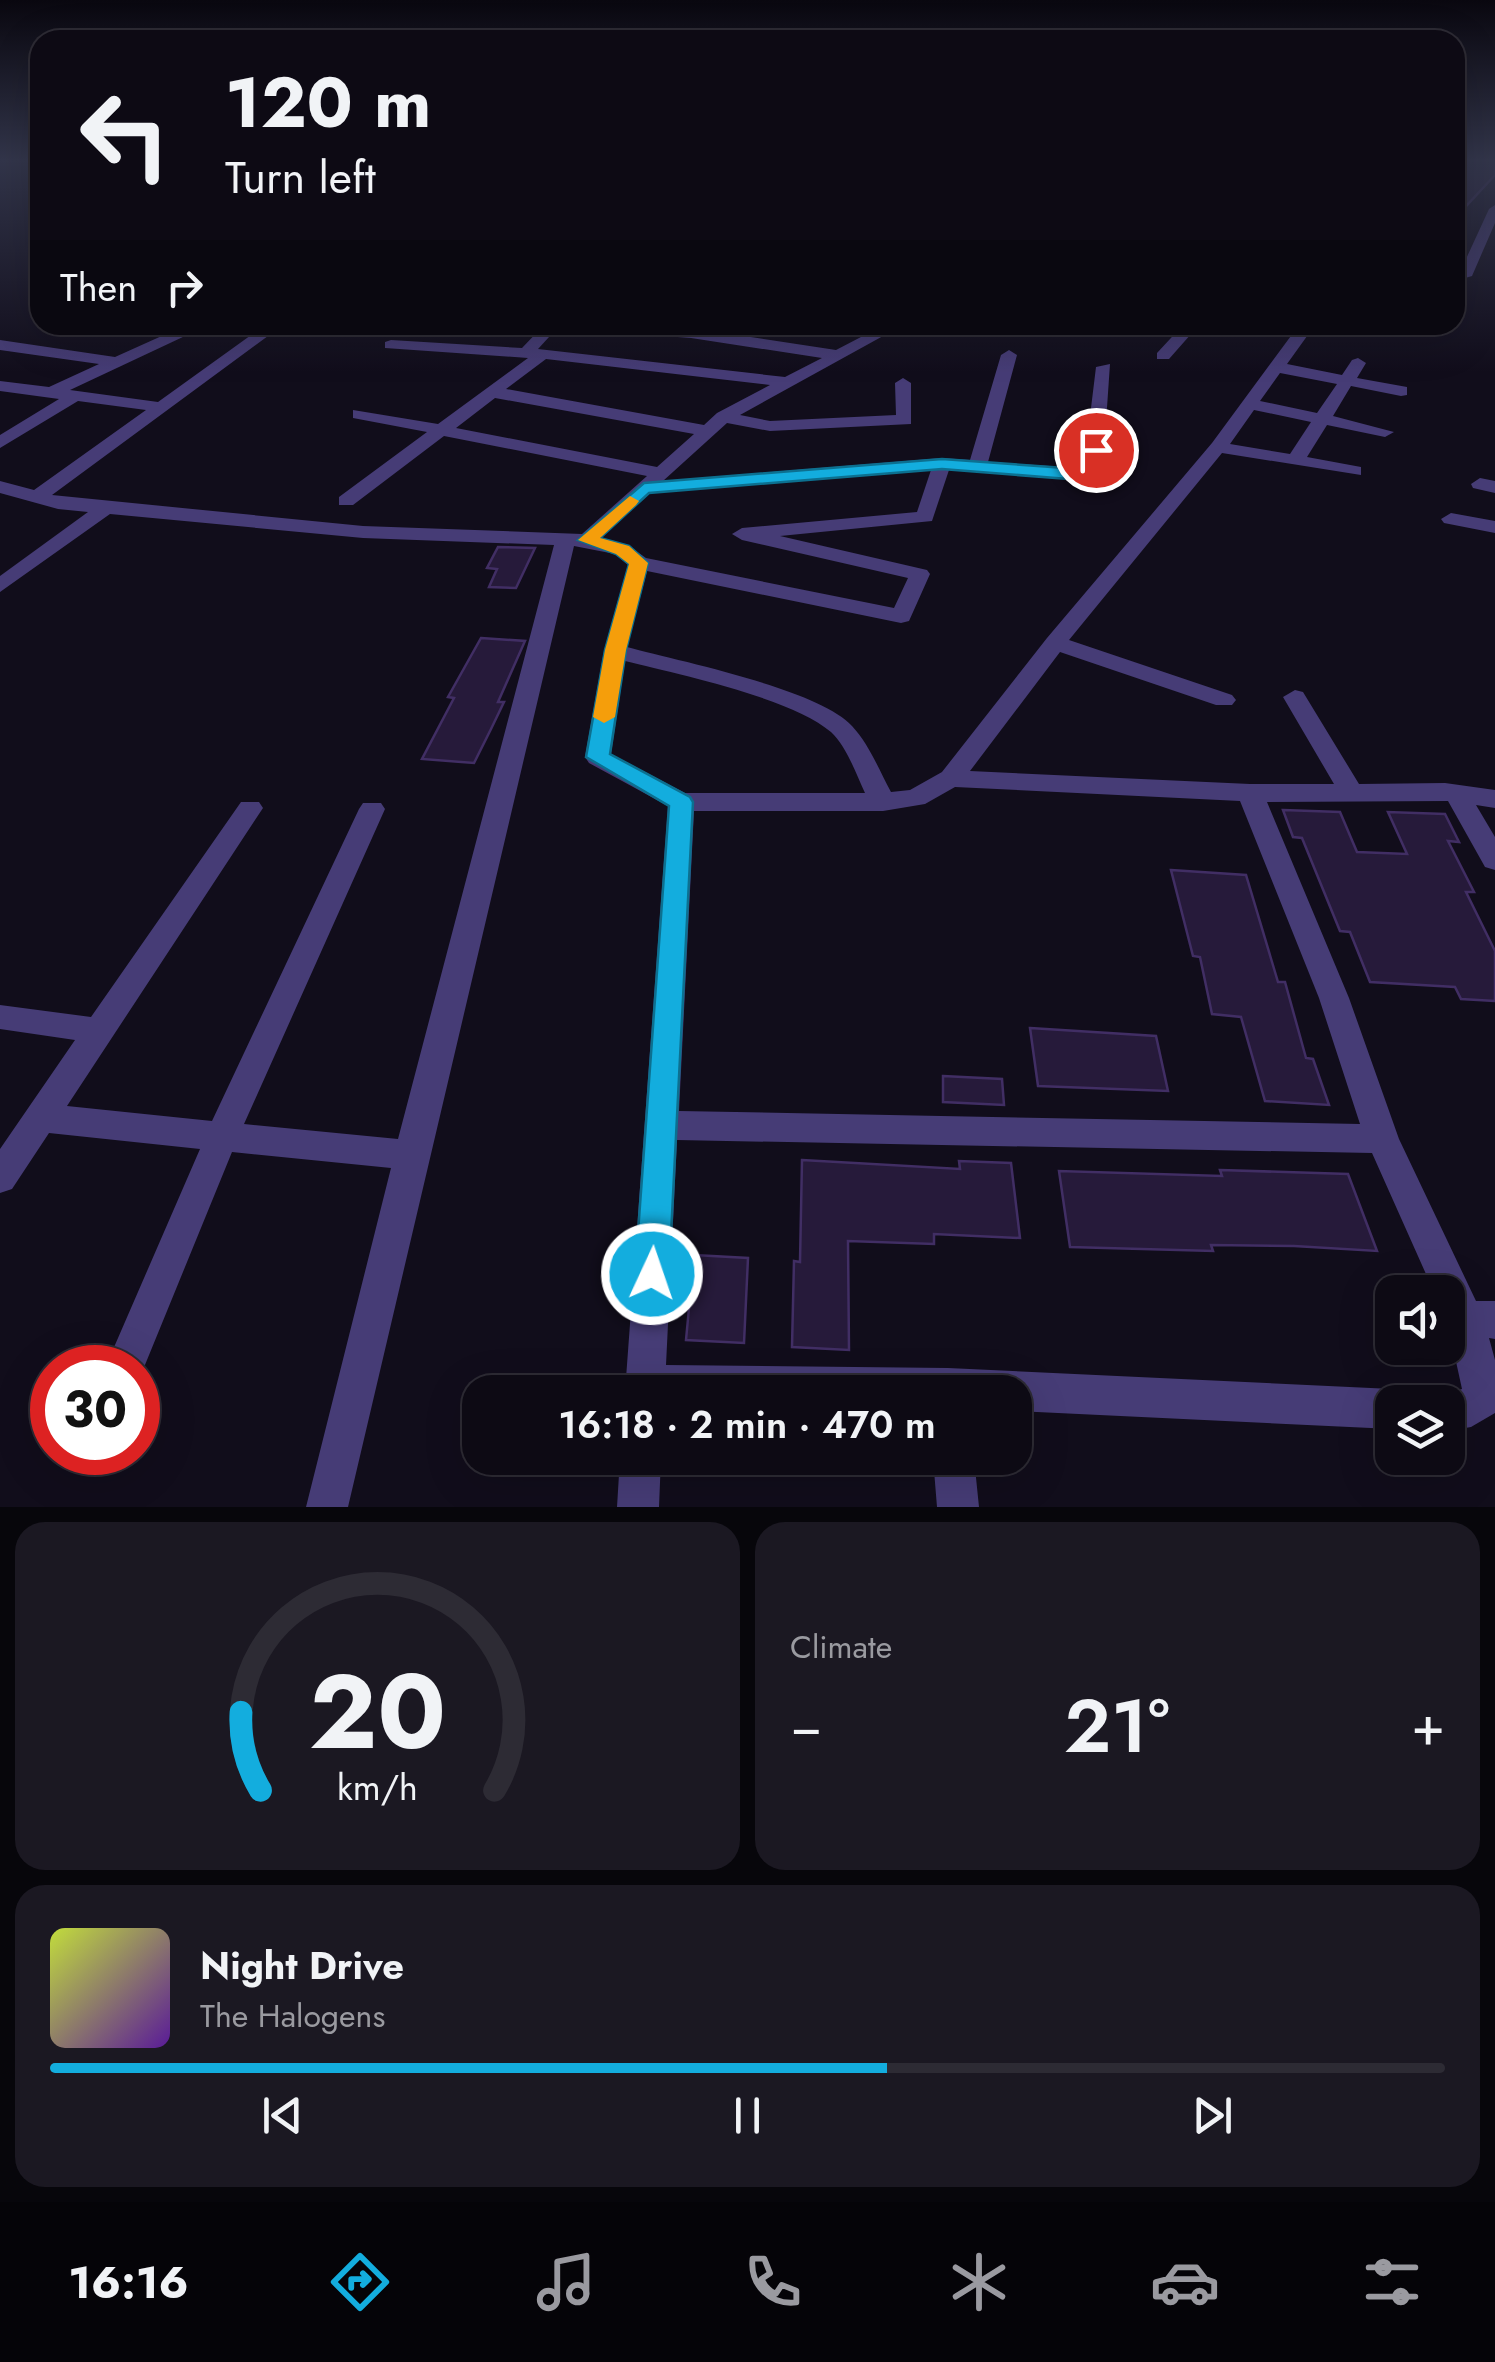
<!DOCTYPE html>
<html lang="en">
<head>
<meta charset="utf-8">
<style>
	:root { --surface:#0d0a14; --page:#1b1822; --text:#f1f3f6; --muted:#9a9aa0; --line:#2d2b34; --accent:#13adde }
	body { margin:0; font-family:Jost,sans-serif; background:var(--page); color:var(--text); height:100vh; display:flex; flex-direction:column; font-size:38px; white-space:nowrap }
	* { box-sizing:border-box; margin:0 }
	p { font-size:32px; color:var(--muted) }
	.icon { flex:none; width:55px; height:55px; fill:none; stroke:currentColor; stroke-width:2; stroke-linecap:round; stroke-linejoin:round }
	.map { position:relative; height:1507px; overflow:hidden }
	.panel { display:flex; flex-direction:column; gap:15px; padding:15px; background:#07060b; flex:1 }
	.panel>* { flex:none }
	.banner { position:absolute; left:30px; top:30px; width:1435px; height:305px; border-radius:30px; box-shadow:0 10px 40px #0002,0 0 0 2px var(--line); background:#0d0a14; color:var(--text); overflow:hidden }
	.fabs { position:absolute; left:1375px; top:1275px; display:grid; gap:20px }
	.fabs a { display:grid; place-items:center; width:90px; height:90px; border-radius:20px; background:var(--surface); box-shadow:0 10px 40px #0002,0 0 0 2px var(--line); font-size:50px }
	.speed { position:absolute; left:30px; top:1345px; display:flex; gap:20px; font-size:50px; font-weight:700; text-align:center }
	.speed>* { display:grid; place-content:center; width:130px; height:130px; border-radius:50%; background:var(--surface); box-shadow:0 10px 40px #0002,0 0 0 2px var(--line); line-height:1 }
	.speed .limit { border:15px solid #d22; background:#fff; color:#111 }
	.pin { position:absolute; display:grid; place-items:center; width:85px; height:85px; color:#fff; margin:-42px; border:5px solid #fff; border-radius:50%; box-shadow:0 2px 10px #0007 }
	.me { position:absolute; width:110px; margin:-55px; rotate:3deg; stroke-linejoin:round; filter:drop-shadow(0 0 8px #0008) }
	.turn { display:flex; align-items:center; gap:35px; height:210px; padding:0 30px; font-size:45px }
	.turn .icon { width:130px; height:130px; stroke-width:2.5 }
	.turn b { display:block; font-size:70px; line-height:85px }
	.then { display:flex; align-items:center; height:95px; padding:0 30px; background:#0003; gap:20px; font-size:38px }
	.big { font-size:75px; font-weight:600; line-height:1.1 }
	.panel .widget { flex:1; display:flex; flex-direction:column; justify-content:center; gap:15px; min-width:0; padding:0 35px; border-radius:30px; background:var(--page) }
	.panel .dial { align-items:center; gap:0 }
	.dial svg { height:260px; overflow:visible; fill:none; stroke:var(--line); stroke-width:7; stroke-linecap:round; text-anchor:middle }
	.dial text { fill:var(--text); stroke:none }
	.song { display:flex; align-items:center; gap:30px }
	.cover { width:120px; height:120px; border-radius:15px; background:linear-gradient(135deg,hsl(70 70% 55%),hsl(270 70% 35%)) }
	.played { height:10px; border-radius:5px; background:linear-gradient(90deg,var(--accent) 60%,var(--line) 60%) }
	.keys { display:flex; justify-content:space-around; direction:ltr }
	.heat { display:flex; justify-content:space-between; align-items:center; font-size:55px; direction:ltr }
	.panel .tiles { flex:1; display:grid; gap:15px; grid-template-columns:1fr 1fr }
	.widget:last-child { grid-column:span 2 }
	.trip { position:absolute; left:462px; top:1375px; width:570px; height:100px; border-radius:30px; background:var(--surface); box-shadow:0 10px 40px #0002,0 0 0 2px var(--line); font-weight:600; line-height:100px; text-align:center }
	.menu { display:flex; height:160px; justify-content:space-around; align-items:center; background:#050408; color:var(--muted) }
	.menu .icon { width:70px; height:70px }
	.menu .current { color:var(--accent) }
	.menu b { font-size:45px; color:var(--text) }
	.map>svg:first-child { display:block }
	.building { fill:#261a3a; stroke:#412e64; stroke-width:2.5 }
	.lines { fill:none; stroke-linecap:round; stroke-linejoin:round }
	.minor { fill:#463c76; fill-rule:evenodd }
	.route { fill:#13adde; stroke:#0c7090; stroke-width:2.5 }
	.slow { fill:#f59e0b }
</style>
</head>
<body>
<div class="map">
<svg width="1495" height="1507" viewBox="0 0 1495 1507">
	<rect width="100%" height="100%" fill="#110d1b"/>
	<path class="building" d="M1455,161H1495V175L1455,218Z
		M498,547L535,548L516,588L489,587L497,569L487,568Z
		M481,638L525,641L498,702H504L491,729L474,763L422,759L454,698L448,697Z
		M1283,810L1340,812L1357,852L1407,854L1388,812L1445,814L1459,842L1448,841L1474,892H1466L1495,951V1001L1461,999L1455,987L1370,982L1350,932L1340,931L1302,838L1293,837Z
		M1171,870L1246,875L1278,982H1285L1306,1058L1313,1059L1329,1105L1265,1101L1241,1017L1212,1014L1200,957L1193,956Z
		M1030,1028L1156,1036L1168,1091L1038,1086Z
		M943,1076L1002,1079L1004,1105L943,1102Z
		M802,1160L960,1169L959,1161L1011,1163L1020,1238L934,1234V1244L848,1241L849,1350L792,1347L794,1261L800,1262Z
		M1220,1170L1348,1174L1377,1251L1294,1246L1211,1245L1213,1251L1070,1247L1059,1171L1222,1176Z
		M694,1255L748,1258L744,1343L686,1340Z"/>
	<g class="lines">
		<path class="minor" d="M1495,205V223L1472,276L1455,281V273L1460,272L1489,209Z
			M265,325H283L52,495L363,526L582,534L647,476L444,436L353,505H339V497L427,432L353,418V410L438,424L528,358L385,348V342L391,340L522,348L544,325H560L538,349L785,377L822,358L691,338L581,330L573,325L691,328L836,350L884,325H903L740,415L770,421L896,415L895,383L903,378L911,383V424L770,431L727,423L663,481L942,458L970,460L1001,355L1009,350L1017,355L988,462L1065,467L1086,449L1096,367L1110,364L1104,451L1076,477L949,470L932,521L780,536L927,570L930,574L909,621L901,623L647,571L627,647C678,661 819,689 852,726C869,744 879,770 891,792L910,790L942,772L1047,638L1212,443L1299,325H1315L1287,364L1342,375L1352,360L1358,358L1366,363L1357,378L1407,387V395L1401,396L1351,386L1333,416L1394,432L1385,437L1327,425L1307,457L1361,467V475L1222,453L1069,640L1232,695L1236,700L1232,705H1216L1060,652L970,771L1250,784H1334L1283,697L1295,690L1303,692L1359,784L1445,783L1495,790V808L1476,805L1495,837V870L1485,867L1448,801L1267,802L1349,998L1399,1139L1476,1301H1495V1339L1489,1338L1495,1360V1413L1471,1427L1448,1431V1402H1432L1434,1397L1462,1389L1448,1325V1292H1434L1372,1153L677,1140L666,1365L948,1368L1392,1389L1406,1395L1409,1402H1392V1429L1015,1411V1392H625L668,806L589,763L585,757L604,651L628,565L615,554L574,546L348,1507H306L391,1168L232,1152L138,1382V1368H105L200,1149L49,1133L12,1189L0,1193V1149L75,1040L0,1029V1005L91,1017L241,802H259L263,808L259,814L67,1106L212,1121L359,809L363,803H381L385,809L244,1124L398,1139L554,545L363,538L110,514L0,592V576L88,512L58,509L0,493V481L34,490L146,410L78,401L0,448V435L59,399L0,391V381L49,387L99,364L0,350V340L115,357L175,330H185V336L70,390L158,402ZM546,359L770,385L717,413L704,425L506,389ZM1280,373L1337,384L1317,413L1260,401ZM495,398L694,434L657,467L456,428ZM1254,410L1311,422L1290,454L1230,444ZM931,470L917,512L742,528L732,534L742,540L908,578L894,608L646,558L629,546L601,538L650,493ZM625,661C677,674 792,698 831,732C847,747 856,774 865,793H685L611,754ZM955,787L1240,801L1319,998L1360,1124L679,1111L694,811H883L925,804Z
			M1183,325H1199L1169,359H1157V353Z
			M1480,478L1495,481V493L1473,488L1471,484Z
			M1451,513L1495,521V533L1444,523L1441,519Z
			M620,1458H661L659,1507H617Z
			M933,1458H974L979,1507H937Z"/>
	</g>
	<linearGradient id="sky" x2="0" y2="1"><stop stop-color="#09070f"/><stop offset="0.43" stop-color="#32354a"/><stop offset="1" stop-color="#32354a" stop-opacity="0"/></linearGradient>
	<rect width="1495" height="372" fill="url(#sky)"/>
	<path class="route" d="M1096,446L1101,447V454L1068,479L942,469L649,493L600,538L629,546L648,563L626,650L610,754L690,797L693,802L669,1274L664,1285L652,1289L640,1285L635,1274L669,806L586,757L605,650L629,564L616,554L578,540L644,483L942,459L1065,468Z"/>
	<path class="slow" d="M630,496L639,501L636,505L600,538L629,546L648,563L626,650L615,717L604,723L593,717L605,650L629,564L616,554L578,540Z"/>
</svg>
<div class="fabs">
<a><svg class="icon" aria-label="sound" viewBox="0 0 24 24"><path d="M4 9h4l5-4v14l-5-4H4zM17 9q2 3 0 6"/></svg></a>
<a><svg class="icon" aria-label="layers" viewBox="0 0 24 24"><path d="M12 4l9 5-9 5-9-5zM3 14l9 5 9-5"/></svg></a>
</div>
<div class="speed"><div class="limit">30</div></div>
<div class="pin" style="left:1096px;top:450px;background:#d93025"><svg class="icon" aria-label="arrive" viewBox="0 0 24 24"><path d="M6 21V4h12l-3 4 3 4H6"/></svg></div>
<svg class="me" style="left:652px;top:1274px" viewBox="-20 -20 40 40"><circle r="17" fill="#13adde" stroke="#fff" stroke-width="3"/><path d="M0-11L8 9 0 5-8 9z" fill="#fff"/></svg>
<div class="trip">16:18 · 2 min · 470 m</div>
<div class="banner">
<div class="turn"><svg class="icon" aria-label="left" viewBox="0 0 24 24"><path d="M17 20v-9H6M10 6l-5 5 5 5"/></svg><div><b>120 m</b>Turn left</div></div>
<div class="then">Then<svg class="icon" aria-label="right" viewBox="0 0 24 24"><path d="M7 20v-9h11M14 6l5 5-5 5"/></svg></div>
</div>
</div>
<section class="panel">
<div class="tiles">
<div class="widget dial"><svg viewBox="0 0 100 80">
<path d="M14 69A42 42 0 1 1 86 69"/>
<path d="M14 69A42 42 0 0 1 8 45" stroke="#13adde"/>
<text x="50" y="56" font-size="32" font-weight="700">20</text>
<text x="50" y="72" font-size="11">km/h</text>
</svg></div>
<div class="widget"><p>Climate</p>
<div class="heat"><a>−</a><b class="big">21°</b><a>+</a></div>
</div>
<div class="widget">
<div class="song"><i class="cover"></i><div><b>Night Drive</b><p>The Halogens</p></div></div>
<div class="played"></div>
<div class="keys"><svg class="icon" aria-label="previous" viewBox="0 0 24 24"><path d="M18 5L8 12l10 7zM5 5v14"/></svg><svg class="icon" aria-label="pause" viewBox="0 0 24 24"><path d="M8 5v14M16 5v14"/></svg><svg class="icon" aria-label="next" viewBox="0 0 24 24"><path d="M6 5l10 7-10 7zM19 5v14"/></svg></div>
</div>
</div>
</section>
<nav class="menu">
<b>16:16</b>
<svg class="icon current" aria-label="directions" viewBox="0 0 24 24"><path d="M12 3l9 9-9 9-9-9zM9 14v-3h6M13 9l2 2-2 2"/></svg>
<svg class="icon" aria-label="music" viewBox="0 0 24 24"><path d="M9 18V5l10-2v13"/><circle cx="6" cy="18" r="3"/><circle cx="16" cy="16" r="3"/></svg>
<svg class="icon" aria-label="phone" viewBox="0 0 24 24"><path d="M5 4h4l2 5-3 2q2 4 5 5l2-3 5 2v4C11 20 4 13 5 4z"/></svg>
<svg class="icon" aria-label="climate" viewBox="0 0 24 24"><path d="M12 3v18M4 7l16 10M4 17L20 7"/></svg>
<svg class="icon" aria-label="car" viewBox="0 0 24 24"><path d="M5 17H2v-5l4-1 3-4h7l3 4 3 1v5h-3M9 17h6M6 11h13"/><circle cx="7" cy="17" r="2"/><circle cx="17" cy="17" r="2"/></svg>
<svg class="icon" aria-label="filters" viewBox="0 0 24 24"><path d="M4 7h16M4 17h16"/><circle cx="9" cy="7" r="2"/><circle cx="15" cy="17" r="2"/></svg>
</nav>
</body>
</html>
